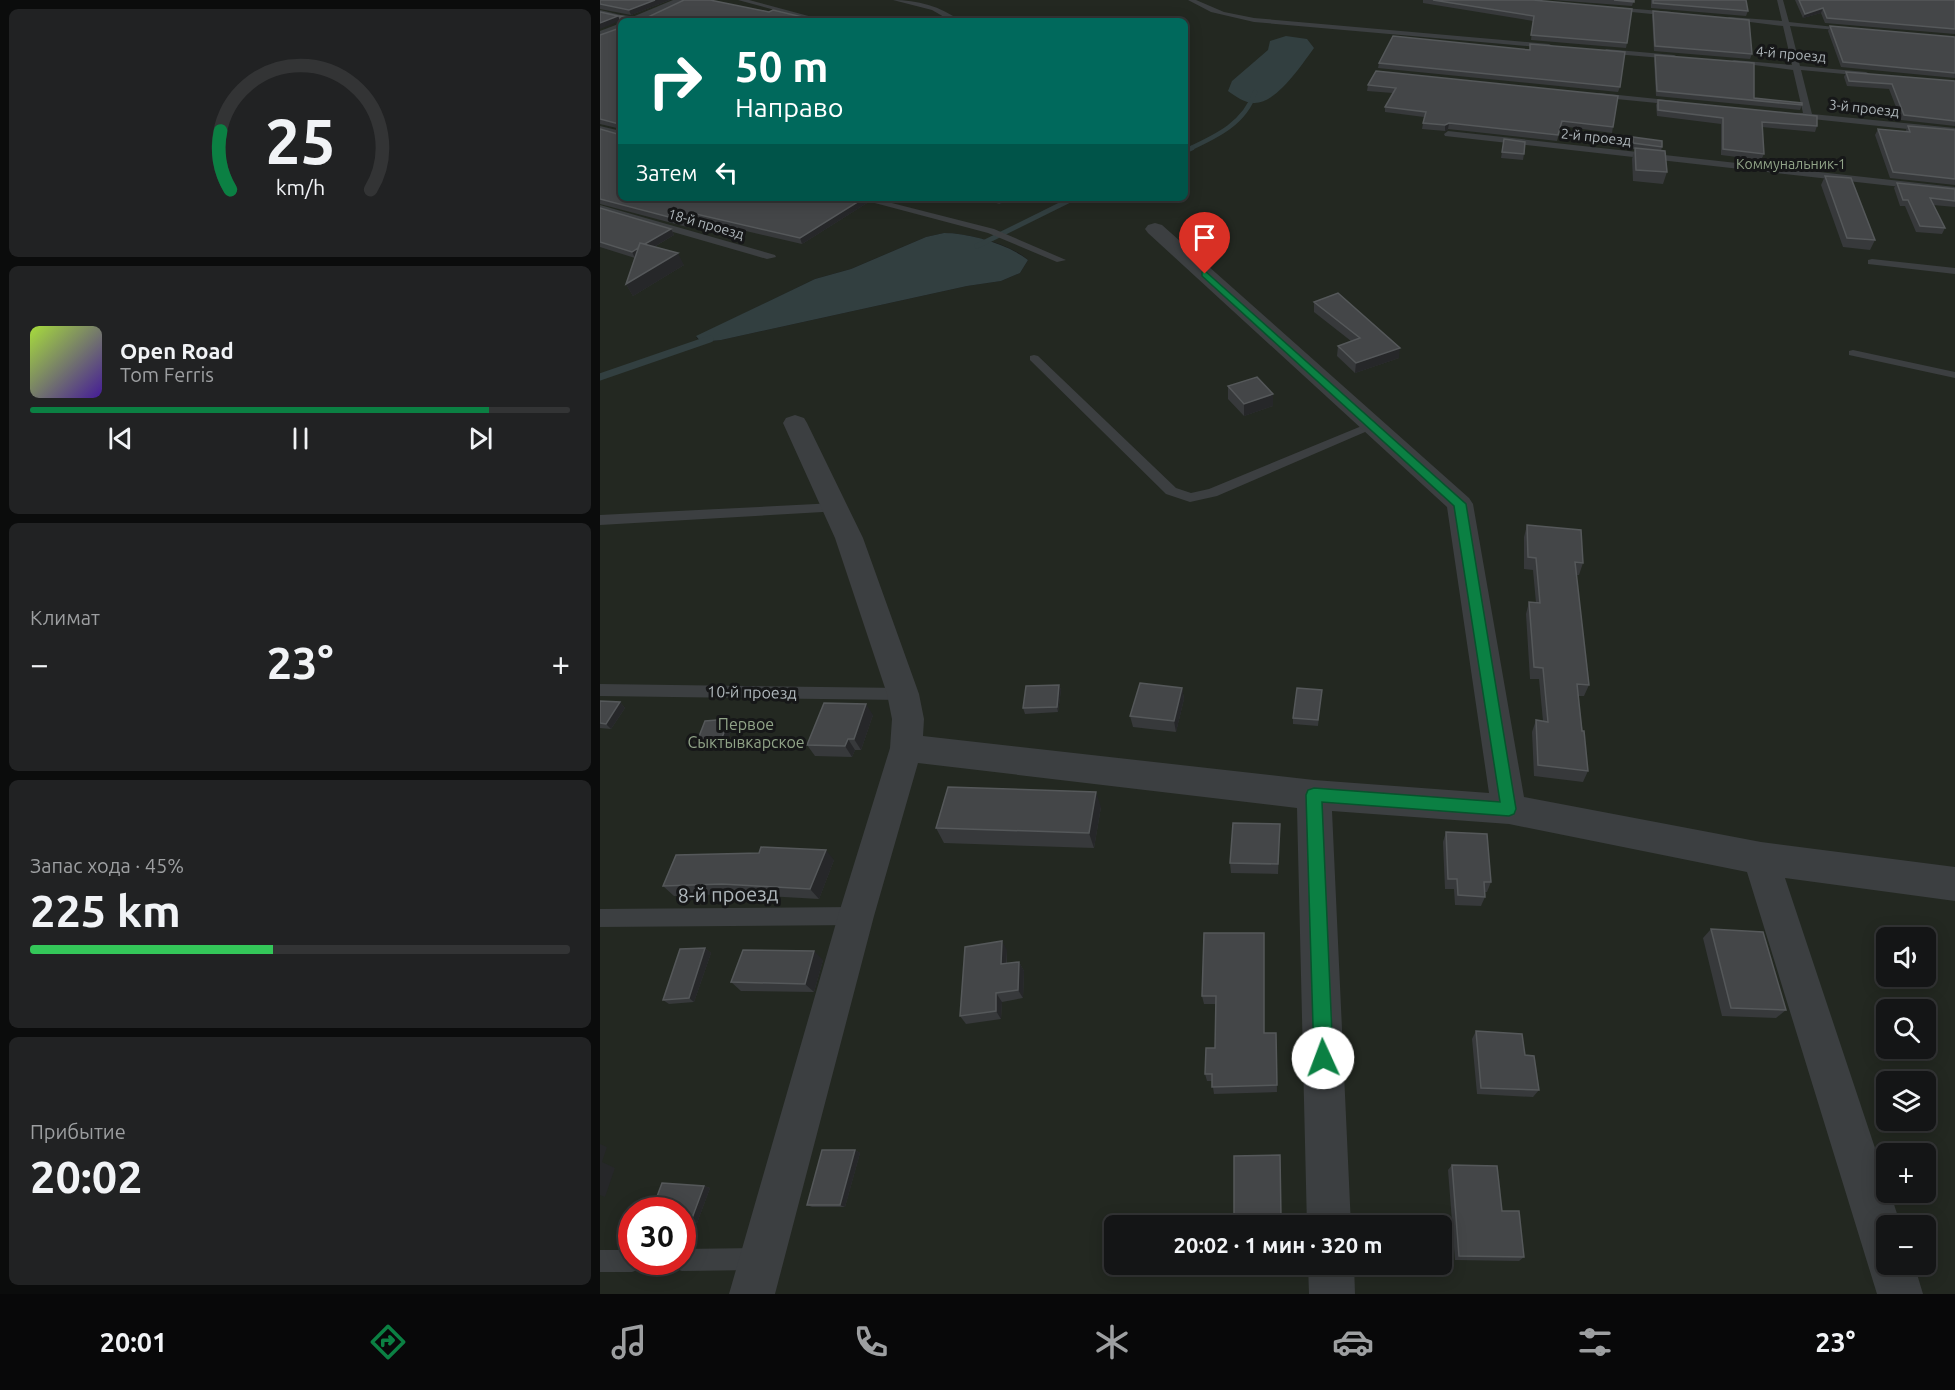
<!DOCTYPE html>
<html lang="ru">
<head>
<meta charset="utf-8">
<style>
	:root { --surface:#141516; --page:#212223; --text:#f1f3f6; --muted:#9d9fa1; --line:#333435; --accent:#0b8043 }
	body { margin:0; font-family:Ubuntu,sans-serif; background:var(--page); color:var(--text); height:100vh; display:flex; flex-direction:column; font-size:22px; white-space:nowrap }
	* { box-sizing:border-box; margin:0 }
	p { font-size:20px; color:var(--muted) }
	.icon { flex:none; width:33px; height:33px; fill:none; stroke:currentColor; stroke-width:2; stroke-linecap:round; stroke-linejoin:round }
	.map { position:relative; flex:1; overflow:hidden }
	.side { display:flex; flex-direction:column; gap:9px; padding:9px; background:#0b0c0c; width:600px }
	.side>* { flex:none }
	.guide { position:absolute; left:18px; top:18px; width:570px; height:183px; border-radius:9px; box-shadow:0 3px 15px #0003,0 0 0 2px var(--line); background:#00695c; color:#fff; overflow:hidden }
	.controls { position:absolute; left:1276px; top:927px; display:grid; gap:12px }
	.controls a { display:grid; place-items:center; width:60px; height:60px; border-radius:9px; background:var(--surface); box-shadow:0 3px 15px #0003,0 0 0 2px var(--line); font-size:30px }
	.speed { position:absolute; left:18px; top:1197px; display:flex; gap:12px; font-size:30px; font-weight:700; text-align:center }
	.speed>* { display:grid; place-content:center; width:78px; height:78px; border-radius:50%; background:var(--surface); box-shadow:0 3px 15px #0003,0 0 0 2px var(--line); line-height:1 }
	.speed .limit { border:9px solid #d22; background:#fff; color:#111 }
	.pin { position:absolute; display:grid; place-items:center; width:51px; height:51px; color:#fff; margin:-62px -26px; border-radius:50% 50% 50% 0; rotate:-45deg; box-shadow:0 0 6px #0007 }
	.pin .icon { rotate:45deg }
	.me { position:absolute; width:66px; margin:-33px; rotate:358deg; stroke-linejoin:round; filter:drop-shadow(0 0 4px #0008) }
	.turn { display:flex; align-items:center; gap:21px; height:126px; padding:0 18px; font-size:27px }
	.turn .icon { width:78px; height:78px; stroke-width:2.5 }
	.turn b { display:block; font-size:42px; line-height:51px }
	.then { display:flex; align-items:center; height:57px; padding:0 18px; background:#0003; gap:12px; font-size:22px }
	.big { font-size:45px; font-weight:700; line-height:1.1 }
	.side .tile { flex:1; display:flex; flex-direction:column; justify-content:center; gap:9px; min-width:0; padding:0 21px; border-radius:9px; background:var(--page) }
	.side .dial { align-items:center; gap:0 }
	.dial svg { height:156px; overflow:visible; fill:none; stroke:var(--line); stroke-width:7; stroke-linecap:round; text-anchor:middle }
	.dial text { fill:var(--text); stroke:none }
	.song { display:flex; align-items:center; gap:18px }
	.cover { width:72px; height:72px; border-radius:9px; background:linear-gradient(135deg,hsl(80 70% 55%),hsl(260 70% 35%)) }
	.played { height:6px; border-radius:3px; background:linear-gradient(90deg,var(--accent) 85%,var(--line) 85%) }
	.keys { display:flex; justify-content:space-around; direction:ltr }
	.heat { display:flex; justify-content:space-between; align-items:center; font-size:33px; direction:ltr }
	.charge { height:9px; border-radius:4px; background:linear-gradient(90deg,#34c759 45%,var(--line) 0) }
	.trip { position:absolute; left:504px; top:1215px; width:348px; height:60px; border-radius:9px; background:var(--surface); box-shadow:0 3px 15px #0003,0 0 0 2px var(--line); font-weight:700; line-height:60px; text-align:center }
	.tab-bar { display:flex; height:96px; justify-content:space-around; align-items:center; background:#080809; color:var(--muted) }
	.tab-bar .icon { width:42px; height:42px }
	.tab-bar .current { color:var(--accent) }
	.tab-bar b { font-size:27px; color:var(--text) }
	main { display:flex; flex:1; min-height:0 }
	.map>svg:first-child { display:block }
	.green { fill:#232821; fill-rule:evenodd }
	.water { fill:#323f40 }
	.lines { fill:none; stroke-linecap:round; stroke-linejoin:round }
	.stream-far2 { stroke:#323f40; stroke-width:4.5 }
	.stream-far1 { stroke:#323f40; stroke-width:5 }
	.stream { stroke:#323f40; stroke-width:7 }
	.service { fill:#3c3f41; fill-rule:evenodd }
	.minor { fill:#3c3f41; fill-rule:evenodd }
	.wall { fill:#37393b }
	.shaded-wall { fill:#262729 }
	.building { fill:#444648; stroke:#55585a; stroke-width:1.5 }
	.route { fill:#0b8043; stroke:#07532c; stroke-width:1.5 }
	.labels { text-anchor:middle; dominant-baseline:central; stroke-width:6; stroke-linejoin:round; paint-order:stroke }
	.far-street-label { font-size:14px; fill:#afb7bb; stroke:#161718 }
	.far-park-label { font-size:14px; fill:#91a488; stroke:#161718 }
	.street-label { font-size:16px; fill:#afb7bb; stroke:#161718 }
	.park-label { font-size:16px; fill:#91a488; stroke:#161718 }
	.near-street-label { font-size:20px; fill:#afb7bb; stroke:#161718 }
</style>
</head>
<body>
<main>
<section class="side">
<div class="tile dial"><svg viewBox="0 0 100 80">
<path d="M14 69A42 42 0 1 1 86 69"/>
<path d="M14 69A42 42 0 0 1 9 39" stroke="#0b8043"/>
<text x="50" y="56" font-size="32" font-weight="700">25</text>
<text x="50" y="72" font-size="11">km/h</text>
</svg></div>
<div class="tile">
<div class="song"><i class="cover"></i><div><b>Open Road</b><p>Tom Ferris</p></div></div>
<div class="played"></div>
<div class="keys"><svg class="icon" aria-label="previous" viewBox="0 0 24 24"><path d="M18 5L8 12l10 7zM5 5v14"/></svg><svg class="icon" aria-label="pause" viewBox="0 0 24 24"><path d="M8 5v14M16 5v14"/></svg><svg class="icon" aria-label="next" viewBox="0 0 24 24"><path d="M6 5l10 7-10 7zM19 5v14"/></svg></div>
</div>
<div class="tile"><p>Климат</p>
<div class="heat"><a>−</a><b class="big">23°</b><a>+</a></div>
</div>
<div class="tile"><p>Запас хода · 45%</p><b class="big">225 km</b><div class="charge"></div></div>
<div class="tile"><p>Прибытие</p><b class="big">20:02</b></div>
</section>
<div class="map">
<svg width="1355" height="1294" viewBox="0 0 1355 1294">
	<rect width="100%" height="100%" fill="#1b1c1d"/>
	<path class="green" d="M0,0H1355V1294H0ZM21,21H585V198H21ZM344,233C367,233 411,244 428,260L420,273L401,281L367,286L121,340L101,342L96,337L215,279L251,269L326,237ZM1287,938H1326V976H1287ZM1287,1010H1326V1048H1287ZM1287,1082H1326V1120H1287ZM1287,1154H1326V1192H1287ZM32,1210H82V1262H32ZM514,1226H842V1264H514ZM1287,1226H1326V1264H1287Z"/>
	<path class="water" d="M686,36L707,39L714,48C702,64 676,105 653,103C645,103 635,96 628,91L632,81L668,50L670,41Z
		M344,233C369,233 408,244 428,260L420,273L401,281L367,286L121,340L101,342L96,336L215,279L251,269L326,237Z"/>
	<g class="lines">
		<path class="stream-far2" d="M589,149C617,136 645,123 655,92"/>
		<path class="stream-far1" d="M585,151L592,148
			M377,246L474,198"/>
		<path class="stream" d="M0,377L110,339"/>
		<path class="service" d="M138,0H149L227,21H215Z
			M293,0C317,0 341,6 360,21H351L332,10Z
			M588,0H596L624,12L654,18L949,44L953,46L949,48L654,22L611,12Z
			M1177,0H1183L1189,22L1253,29L1249,31L1190,26L1200,66L1266,72L1270,74L1266,76L1201,70L1212,114L1355,128V134L1193,117V113H1203L1193,70L1130,62L1134,60L1192,65L1183,26L1126,19L1129,17L1182,21Z
			M1013,7L1072,12L1075,14L1072,16L1011,10Z
			M0,10L42,20L44,21H31L0,14Z
			M1006,49L1074,55L1078,57L1074,59L1003,53Z
			M999,93L1077,101L1081,103L1077,105L996,97L995,95Z
			M0,126L21,131V137L0,132Z
			M848,131L1355,187V193L845,136L844,134Z
			M256,198H272L394,229L466,260L457,262L388,233Z
			M0,205L175,255L176,257L167,259L0,211Z
			M1272,259L1355,268V274L1268,264V260Z
			M1253,350L1355,372V378L1249,355V351Z
			M434,355L438,356L576,488L591,493L609,489L769,423H777L779,426L617,496L590,502L566,494L430,360V356Z
			M235,503L240,505L242,508L240,511L0,525V515Z
			M0,684L303,688L309,690L311,694L309,698L303,700L0,696Z
			M256,907L263,910L265,916L263,922L256,925L0,927V909Z
			M157,1248L165,1251L168,1259L165,1267L157,1270L82,1271L74,1268L71,1262H82V1249Z
			M0,1250H32V1262H43L40,1269L32,1272H0Z"/>
		<path class="minor" d="M73,0H92L47,21H28L30,18Z
			M21,23V32L0,40V31Z
			M555,223L562,225L869,498L873,504L924,797L1161,842L1355,867V901L1185,878L1287,1184V1192H1290L1301,1226H1287V1264H1314L1323,1294H1277L1147,872L909,824L732,811L751,1226H707L697,808L318,763L274,916L175,1294H129L238,916L290,748L292,719L287,694L235,538L183,423L186,418L195,415L204,418L207,423L263,538L319,694L324,719L323,736L714,780L889,793L847,507L548,233L545,229L548,225Z
			M708,1264H754L755,1294H709Z"/>
	</g>
	<path class="wall" d="M0,0H70L31,15L0,9Z
		M823,0H933L1027,43L1026,48L931,40L933,21L823,3Z
		M953,0H1034L1032,6Z
		M1051,0H1146L1148,11L1146,16L1051,8Z
		M1195,0H1355V34L1225,23L1221,13L1203,18Z
		M1053,11L1152,54L1150,59L1054,51L1052,16Z
		M46,18L21,21V129L0,124V35L20,28V20Z
		M1230,26L1355,37V78L1241,67L1228,31Z
		M929,50L1020,87L1018,92L778,68L779,63Z
		M1055,55L1154,98L1202,105L1200,110L1056,96L1054,60Z
		M776,71L1013,127L1012,133L961,126L957,141L848,129L845,131L822,129L824,117L785,112V107L793,93L767,91L768,85Z
		M1246,72L1355,81V126L1301,120L1289,89L1247,86L1244,77Z
		M1058,100L1217,126L1215,132L1162,127L1164,154L1161,160L1121,155V124L1057,116L1056,105Z
		M1308,126L1355,130V185L1290,178L1275,135L1278,129L1305,132Z
		M0,129L21,198H265L267,203L202,244L99,220L87,227L0,204Z
		M1033,137L1062,147L1061,151L1067,172L1063,184L1033,181L1032,159L1035,149H1032L1031,143Z
		M904,139L924,154L923,160L901,158Z
		M1225,176L1275,240L1270,250L1243,247L1221,185Z
		M1297,183L1355,189V207L1333,205L1345,228L1342,234L1316,232L1305,206H1300L1294,188Z
		M377,198H410L400,204Z
		M0,208L71,229L74,235L54,247L84,265L33,296L26,284L35,258L0,247Z
		M714,302L799,358L755,373L737,356L738,346L751,341L714,312Z
		M628,386L673,394V406L644,416L628,399Z
		M927,525L983,563L979,575H976L989,685L984,696H978L988,771L983,782L934,776L932,732L936,720L943,721L939,679H930L926,614L929,602L936,603L933,570L924,569V537Z
		M459,685L461,690L458,712L425,714L423,708Z
		M582,688L584,699L576,732L533,727L530,716Z
		M721,696L718,726L693,724V718Z
		M0,701L20,702L25,708L11,729L0,728Z
		M273,715L261,750H255L252,757L215,756L207,745Z
		M129,719L133,725L125,748L101,749L96,744Z
		M501,807L494,848L344,843L336,828Z
		M680,824L678,874L631,873L630,863Z
		M846,832L891,882L887,892H885V897L881,906L855,905L854,889H845L843,842Z
		M234,860L219,899L132,894L74,896L63,886Z
		M1111,929L1186,1010L1176,1018L1122,1016L1103,938Z
		M604,933L664,1033H676L677,1092L614,1094L612,1081H607L605,1074L615,1048L616,1004H604L602,996Z
		M105,948L111,953L94,1002L69,1004L63,1000Z
		M407,950V964L419,962L424,971L423,998L402,1002L401,1019L366,1024L360,1016Z
		M223,960L214,992L141,991L131,982Z
		M876,1031L925,1055L939,1090L933,1097L877,1094L872,1039Z
		M255,1150L260,1153L245,1207H212L207,1205Z
		M680,1155L681,1222H666L634,1226Z
		M852,1165L902,1211L924,1257L919,1261L855,1260L848,1170Z
		M104,1186L110,1188L97,1223L82,1222V1210Z"/>
	<path class="shaded-wall" d="M55,0H70L31,15L29,10Z
		M1223,8L1221,13L1203,18L1205,14Z
		M18,16L20,21L0,29V23Z
		M849,123L848,129L845,131V125Z
		M264,198H265L267,203L202,244L200,238Z
		M398,198H410L400,204Z
		M96,214L99,220L87,227L84,221Z
		M71,229L74,235L35,258L32,252Z
		M78,253L84,265L33,296L26,284Z
		M800,348L799,358L755,373L756,363Z
		M673,394V406L644,416V404Z
		M459,685L461,690L458,712L457,707Z
		M582,688L584,699L576,732L574,721Z
		M20,702L25,708L11,729L6,724Z
		M266,704L273,715L261,750L254,739Z
		M129,719L133,725L125,748L120,743Z
		M248,739L255,750L252,757L245,746Z
		M496,792L501,807L494,848L489,833Z
		M226,850L234,860L219,899L210,889Z
		M402,941L407,950L406,973L401,964Z
		M105,948L111,953L94,1002L89,998Z
		M214,951L223,960L214,992L205,984Z
		M419,962L424,971L423,998L418,990Z
		M396,993L402,1002L401,1019L396,1011Z
		M0,1144L7,1147L2,1162L15,1168L5,1197L0,1195Z
		M255,1150L260,1153L245,1207L240,1205Z
		M104,1186L110,1188L97,1223L91,1221Z"/>
	<path class="building" d="M0,0H55L29,10L0,4Z
		M84,0H110L169,12L173,10L219,21H21V123L19,124L0,119V35L20,28V16L46,18Z
		M833,0H933L1032,9L1027,43L931,35L934,16Z
		M1014,0H1034V2Z
		M1053,0H1146L1148,11L1053,3Z
		M1199,0H1355V29L1227,18L1223,8L1205,14Z
		M1053,11L1149,20L1152,54L1055,46Z
		M0,12L18,16L0,23Z
		M1230,26L1355,37V73L1243,62Z
		M793,36L930,50V44L1025,52L1020,87L779,63Z
		M1055,55L1154,63V98L1202,103V105L1057,91Z
		M776,71L1018,96L1013,127L962,121L958,135L849,123L845,125L823,123L826,112L785,107L796,88L768,85Z
		M1246,72L1355,81V121L1304,115L1292,84L1249,81Z
		M1058,100L1217,116V126L1162,122L1164,154L1123,149V118L1058,110Z
		M1308,126L1355,130V179L1293,172L1278,129L1310,132Z
		M0,129L21,135V198H264L200,238L96,214L84,221L0,199Z
		M1033,137L1062,141V147L1033,143Z
		M904,139L925,142L924,154L902,152Z
		M1035,148L1065,151L1067,172L1036,170Z
		M1225,176L1251,178L1275,240L1247,238Z
		M1297,183L1355,189V201L1330,198L1345,228L1320,226L1308,200H1303Z
		M0,208L71,229L45,244L40,243L38,248L32,252L0,242Z
		M40,243L78,253L26,284Z
		M738,293L800,348L756,363L738,346L760,338L714,302Z
		M657,377L673,394L644,404L628,386Z
		M927,525L981,530L983,563L975,562L989,685L977,684L982,731H984L988,771L938,765L936,720L948,722L943,668L934,667L929,602L940,603L936,558L928,557Z
		M540,683L582,688L574,721L530,716Z
		M459,685L457,707L423,708L426,686Z
		M697,688L722,690L718,720L693,718Z
		M0,701L20,702L6,724L0,723Z
		M224,703L266,704L254,739H248L245,746L207,745Z
		M129,719L120,743L96,744L105,721Z
		M348,787L496,792L489,833L336,828Z
		M633,823L680,824L678,864L630,863Z
		M846,832L887,834L891,882H884L885,897L858,895L857,879H848Z
		M161,847L226,850L210,889L122,884L63,886L76,855L159,853Z
		M1111,929L1163,932L1186,1010L1131,1008Z
		M604,933H664V1033H676L677,1085L612,1087V1074H605L606,1048H615L616,996H602Z
		M402,941L401,964L419,962L418,990L396,993V1011L360,1016L365,947Z
		M105,948L89,998L63,1000L80,949Z
		M143,950L214,951L205,984L131,982Z
		M876,1031L922,1034L925,1055L934,1056L939,1090L881,1088Z
		M222,1150H255L240,1205H207Z
		M680,1155L681,1217L665,1218V1226H634V1156Z
		M852,1165L897,1166L902,1211H919L924,1257L859,1256Z
		M62,1183L104,1186L91,1221L82,1220V1210H52Z"/>
	<path class="route" d="M605,271L866,504L916,809L914,814L909,816L722,802L733,1058L730,1065L723,1067L717,1065L714,1058L706,795L708,790L714,788L900,802L854,506L602,276V272Z"/>
	<g class="labels">
		<g class="far-street-label">
			<text transform="translate(1191 54) rotate(5)">4-й проезд</text>
			<text transform="translate(1264 108) rotate(6)">3-й проезд</text>
			<text transform="translate(996 137) rotate(6)">2-й проезд</text>
			<text transform="translate(106 224) rotate(16)">18-й проезд</text>
		</g>
		<g class="far-park-label">
			<text x="1191" y="164">Коммунальник-1</text>
		</g>
		<g class="street-label">
			<text transform="translate(152 692) rotate(1)">10-й проезд</text>
		</g>
		<g class="park-label">
			<text x="146" y="724">Первое<tspan x="146" dy="18">Сыктывкарское</tspan></text>
		</g>
		<g class="near-street-label">
			<text transform="translate(128 894) rotate(-1)">8-й проезд</text>
		</g>
	</g>
</svg>
<div class="controls">
<a><svg class="icon" aria-label="sound" viewBox="0 0 24 24"><path d="M4 9h4l5-4v14l-5-4H4zM17 9q2 3 0 6"/></svg></a>
<a><svg class="icon" aria-label="search" viewBox="0 0 24 24"><circle cx="10" cy="10" r="6"/><path d="M15 15l6 6"/></svg></a>
<a><svg class="icon" aria-label="layers" viewBox="0 0 24 24"><path d="M12 4l9 5-9 5-9-5zM3 14l9 5 9-5"/></svg></a>
<a>+</a>
<a>−</a>
</div>
<div class="speed"><div class="limit">30</div></div>
<div class="pin" style="left:605px;top:274px;background:#d93025"><svg class="icon" aria-label="arrive" viewBox="0 0 24 24"><path d="M6 21V4h12l-3 4 3 4H6"/></svg></div>
<svg class="me" style="left:723px;top:1058px" viewBox="-20 -20 40 40"><circle r="19" fill="#fff"/><path d="M0-13L10 11 0 6-10 11z" fill="#0b8043"/></svg>
<div class="trip">20:02 · 1 мин · 320 m</div>
<div class="guide">
<div class="turn"><svg class="icon" aria-label="right" viewBox="0 0 24 24"><path d="M7 20v-9h11M14 6l5 5-5 5"/></svg><div><b>50 m</b>Направо</div></div>
<div class="then">Затем<svg class="icon" aria-label="left" viewBox="0 0 24 24"><path d="M17 20v-9H6M10 6l-5 5 5 5"/></svg></div>
</div>
</div>
</main>
<nav class="tab-bar">
<b>20:01</b>
<svg class="icon current" aria-label="directions" viewBox="0 0 24 24"><path d="M12 3l9 9-9 9-9-9zM9 14v-3h6M13 9l2 2-2 2"/></svg>
<svg class="icon" aria-label="music" viewBox="0 0 24 24"><path d="M9 18V5l10-2v13"/><circle cx="6" cy="18" r="3"/><circle cx="16" cy="16" r="3"/></svg>
<svg class="icon" aria-label="phone" viewBox="0 0 24 24"><path d="M5 4h4l2 5-3 2q2 4 5 5l2-3 5 2v4C11 20 4 13 5 4z"/></svg>
<svg class="icon" aria-label="climate" viewBox="0 0 24 24"><path d="M12 3v18M4 7l16 10M4 17L20 7"/></svg>
<svg class="icon" aria-label="car" viewBox="0 0 24 24"><path d="M5 17H2v-5l4-1 3-4h7l3 4 3 1v5h-3M9 17h6M6 11h13"/><circle cx="7" cy="17" r="2"/><circle cx="17" cy="17" r="2"/></svg>
<svg class="icon" aria-label="filters" viewBox="0 0 24 24"><path d="M4 7h16M4 17h16"/><circle cx="9" cy="7" r="2"/><circle cx="15" cy="17" r="2"/></svg>
<b>23°</b>
</nav>
</body>
</html>
